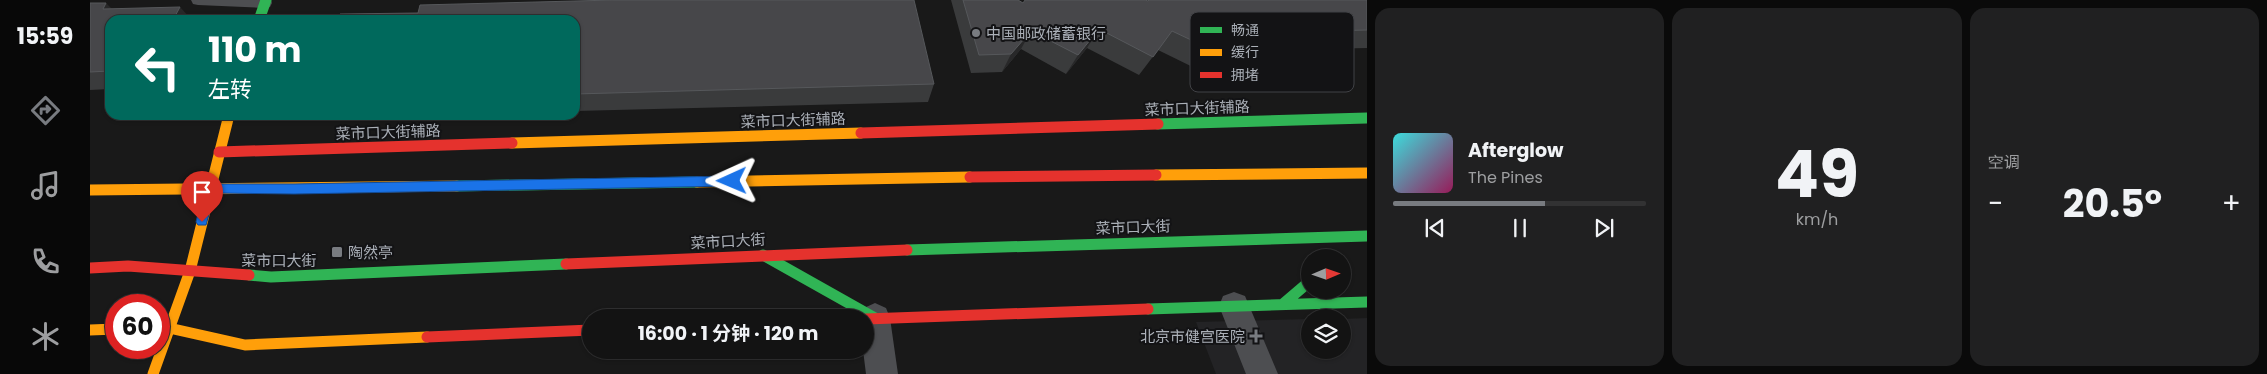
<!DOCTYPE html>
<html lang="zh">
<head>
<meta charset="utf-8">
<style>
	:root { --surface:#131313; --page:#202021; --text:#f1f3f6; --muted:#9d9ea0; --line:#323233; --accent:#787b80 }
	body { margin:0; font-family:Poppins,"Noto Sans SC",sans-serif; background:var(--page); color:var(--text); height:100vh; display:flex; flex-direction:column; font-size:19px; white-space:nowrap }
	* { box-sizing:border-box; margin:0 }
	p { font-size:16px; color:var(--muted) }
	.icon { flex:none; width:28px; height:28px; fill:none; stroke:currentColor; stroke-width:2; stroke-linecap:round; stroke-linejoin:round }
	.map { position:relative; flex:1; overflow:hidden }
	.drawer { display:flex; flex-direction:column; gap:8px; padding:8px; background:#0a0a0a; width:900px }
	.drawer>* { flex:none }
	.hud { position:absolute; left:15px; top:15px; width:475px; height:105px; border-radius:15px; box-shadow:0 1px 4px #0004,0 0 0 1px var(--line); background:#00695c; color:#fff; overflow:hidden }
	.needle { width:32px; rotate:88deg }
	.buttons { position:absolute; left:1211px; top:249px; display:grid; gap:10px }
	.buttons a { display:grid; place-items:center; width:50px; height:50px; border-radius:50%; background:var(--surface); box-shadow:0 1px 4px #0004,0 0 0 1px var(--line); font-size:25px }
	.speed { position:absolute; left:15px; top:294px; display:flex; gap:10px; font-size:25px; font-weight:700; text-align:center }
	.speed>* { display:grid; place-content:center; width:65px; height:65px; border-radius:50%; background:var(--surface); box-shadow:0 1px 4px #0004,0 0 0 1px var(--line); line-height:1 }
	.speed .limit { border:8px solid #d22; background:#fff; color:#111 }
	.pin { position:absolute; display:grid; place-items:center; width:42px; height:42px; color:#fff; margin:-51px -21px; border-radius:50% 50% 50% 0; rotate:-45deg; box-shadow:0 0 5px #0007 }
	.pin .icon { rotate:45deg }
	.me { position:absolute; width:55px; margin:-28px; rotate:269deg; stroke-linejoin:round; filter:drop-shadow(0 0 4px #0008) }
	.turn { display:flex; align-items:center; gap:18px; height:105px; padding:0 20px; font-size:22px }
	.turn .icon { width:65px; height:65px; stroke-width:2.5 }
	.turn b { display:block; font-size:35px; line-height:42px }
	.big { font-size:38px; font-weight:700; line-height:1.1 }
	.drawer .tile { flex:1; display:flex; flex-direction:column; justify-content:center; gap:8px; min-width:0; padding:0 18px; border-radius:15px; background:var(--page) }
	.drawer .dial { align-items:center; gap:0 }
	.dial b { font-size:65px; line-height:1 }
	.song { display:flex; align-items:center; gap:15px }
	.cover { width:60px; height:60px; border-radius:8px; background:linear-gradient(135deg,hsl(180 70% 55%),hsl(330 70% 35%)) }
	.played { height:5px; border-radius:2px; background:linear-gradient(90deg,var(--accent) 60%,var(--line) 60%) }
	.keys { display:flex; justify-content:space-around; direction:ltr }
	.heat { display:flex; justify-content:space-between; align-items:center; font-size:28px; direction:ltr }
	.drawer .tiles { flex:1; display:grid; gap:8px; grid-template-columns:repeat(3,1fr) }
	.trip { position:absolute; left:492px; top:309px; width:292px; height:50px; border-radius:25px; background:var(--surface); box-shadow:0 1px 4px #0004,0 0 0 1px var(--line); font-weight:700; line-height:50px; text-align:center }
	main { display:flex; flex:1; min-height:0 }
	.dock { display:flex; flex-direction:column; width:90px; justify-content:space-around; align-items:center; background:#080808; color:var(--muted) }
	.dock .icon { width:35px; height:35px }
	.dock .current { color:var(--accent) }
	.dock b { font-size:22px; color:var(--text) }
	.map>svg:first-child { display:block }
	.built { fill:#232325 }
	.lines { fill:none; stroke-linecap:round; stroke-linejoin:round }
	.lane { fill:#4d4e51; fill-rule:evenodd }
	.street { fill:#4d4e51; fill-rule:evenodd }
	.fast { stroke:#30b455; stroke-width:11 }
	.slow { stroke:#ff9f0a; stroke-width:11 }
	.jam { stroke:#e5322d; stroke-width:11 }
	.wall { fill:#3a3b3c }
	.shaded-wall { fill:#282829 }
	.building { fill:#47474a; stroke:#56585b }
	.route { fill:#1a73e8; stroke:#114b97 }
	.poi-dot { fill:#787b80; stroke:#131315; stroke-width:2 }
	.labels { text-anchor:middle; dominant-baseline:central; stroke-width:4; stroke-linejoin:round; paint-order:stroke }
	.poi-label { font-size:15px; fill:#abb0b8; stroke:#131315; text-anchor:start }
	.street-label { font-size:15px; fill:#abb0b8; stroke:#131315 }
	.key { fill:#131315; stroke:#414246; stroke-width:1 }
	.key-label { font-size:14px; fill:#abb0b8 }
</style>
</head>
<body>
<main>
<nav class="dock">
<b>15:59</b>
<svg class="icon current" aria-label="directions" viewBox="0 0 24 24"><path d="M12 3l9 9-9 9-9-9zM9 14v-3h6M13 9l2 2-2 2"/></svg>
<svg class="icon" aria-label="music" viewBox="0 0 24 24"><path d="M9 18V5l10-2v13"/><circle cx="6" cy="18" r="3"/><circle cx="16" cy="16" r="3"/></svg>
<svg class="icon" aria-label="phone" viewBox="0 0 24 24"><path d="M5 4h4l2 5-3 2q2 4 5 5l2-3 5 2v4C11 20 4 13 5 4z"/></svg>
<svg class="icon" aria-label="climate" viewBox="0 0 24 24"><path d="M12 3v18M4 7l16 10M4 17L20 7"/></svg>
</nav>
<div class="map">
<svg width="1277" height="374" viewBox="0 0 1277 374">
	<rect width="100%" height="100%" fill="#191919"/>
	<path class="built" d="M1277,318V374H1126L1106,322L1220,319V350H1252L1253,319Z"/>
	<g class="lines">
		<path class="lane" d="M101,0H181L182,3L180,7L175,8L108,5L103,4Z"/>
		<path class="street" d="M1144,292L1155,296L1188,374H1156L1129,306L1133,296Z
			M785,303L796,308L800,318L808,374H776L773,350H776V318H770L774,308Z"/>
		<path class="fast" d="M169,20L176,0
			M1068,124L1277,118
			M367,186L607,182
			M817,250L1277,236
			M673,255L785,318
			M159,275L181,277L476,264
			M1193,304L1220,281
			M1058,309L1277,302"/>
		<path class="slow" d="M422,143L771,133
			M1066,175L1277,173
			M607,182L880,177
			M0,190L367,186
			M69,328H79L155,345L337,337
			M0,330L26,329
			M63,374L100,271L139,115"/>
		<path class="jam" d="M771,133L1068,124
			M129,152L422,143
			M880,177L1066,175
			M476,264L817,250
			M0,268L38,266L159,275
			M776,319L1058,309
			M337,337L501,330"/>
	</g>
	<path class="wall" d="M861,0H928L933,3L1277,0V48L1133,51L1115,73L1068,50L1049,75L997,48L976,74L931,49L912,72L881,73Z
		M0,3L20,20V89L0,90Z
		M485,20L844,84L838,102L485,111Z
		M314,115H355L315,116Z"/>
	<path class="shaded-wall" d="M16,3L33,20L13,9Z
		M90,7L102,20H83Z
		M1009,29L997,48L976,74L988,55Z
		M941,31L931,49L912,72L921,54Z"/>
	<path class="building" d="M524,0H824L844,84L485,94V20H248L250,14L328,13L330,5Z
		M873,0H928L933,3L935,0H1055L1058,1L1059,0H1277V30L1145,33L1131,54L1082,31L1063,57L1009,29L988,55L941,31L921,54L889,55Z
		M0,3H16L13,9L90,7L83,20H20V71L0,72Z"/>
	<path class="route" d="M642,176L648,181L642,186L204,194L125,193L116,225H108L106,222L114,188L120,184H204Z"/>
	<g class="poi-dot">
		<circle cx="886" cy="33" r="5"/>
		<rect x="241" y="246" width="12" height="12" rx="2.5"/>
		<path d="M1163.5 328.5h5v5h5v5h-5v5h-5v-5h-5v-5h5z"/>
	</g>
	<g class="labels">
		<g class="poi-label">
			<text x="896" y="33">中国邮政储蓄银行</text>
			<text x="258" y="252">陶然亭</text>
			<text x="1155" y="336" text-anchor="end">北京市健宫医院</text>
		</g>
		<g class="street-label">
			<text transform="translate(1107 108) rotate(-2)">菜市口大街辅路</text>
			<text transform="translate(703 120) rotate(-2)">菜市口大街辅路</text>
			<text transform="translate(298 132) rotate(-2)">菜市口大街辅路</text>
			<text transform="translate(1043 227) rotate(-2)">菜市口大街</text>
			<text transform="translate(638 241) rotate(-3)">菜市口大街</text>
			<text x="189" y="260">菜市口大街</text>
		</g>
	</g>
	<rect x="1100" y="12" width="164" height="80" rx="8" class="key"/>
	<rect x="1110" y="27" width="22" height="6" fill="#30b455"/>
	<rect x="1110" y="49" width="22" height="7" fill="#ff9f0a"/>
	<rect x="1110" y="72" width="22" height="6" fill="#e5322d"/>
	<g class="key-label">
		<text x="1141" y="35">畅通</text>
		<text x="1141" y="57">缓行</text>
		<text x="1141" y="80">拥堵</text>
	</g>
</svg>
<div class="buttons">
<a><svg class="needle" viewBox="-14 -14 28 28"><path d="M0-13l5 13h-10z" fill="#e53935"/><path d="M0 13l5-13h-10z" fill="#9d9ea0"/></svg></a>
<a><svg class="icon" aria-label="layers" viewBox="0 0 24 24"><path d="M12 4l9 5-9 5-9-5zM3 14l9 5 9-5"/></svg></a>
</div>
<div class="speed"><div class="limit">60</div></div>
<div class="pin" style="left:112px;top:222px;background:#d93025"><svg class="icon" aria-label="arrive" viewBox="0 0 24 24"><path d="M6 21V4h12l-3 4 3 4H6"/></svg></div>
<svg class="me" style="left:642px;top:181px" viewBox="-20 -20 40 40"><path d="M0-17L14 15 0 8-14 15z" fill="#1a73e8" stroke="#fff" stroke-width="4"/></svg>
<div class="trip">16:00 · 1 分钟 · 120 m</div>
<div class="hud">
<div class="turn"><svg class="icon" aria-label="left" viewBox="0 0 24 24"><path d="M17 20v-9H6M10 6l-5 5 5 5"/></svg><div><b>110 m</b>左转</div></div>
</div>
</div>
<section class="drawer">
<div class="tiles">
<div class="tile">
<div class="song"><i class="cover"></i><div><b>Afterglow</b><p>The Pines</p></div></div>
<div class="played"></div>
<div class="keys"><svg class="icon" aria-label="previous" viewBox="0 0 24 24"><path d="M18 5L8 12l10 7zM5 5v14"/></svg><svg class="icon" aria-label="pause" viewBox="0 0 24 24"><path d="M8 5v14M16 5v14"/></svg><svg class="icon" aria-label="next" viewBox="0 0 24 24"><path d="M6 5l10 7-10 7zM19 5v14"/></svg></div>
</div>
<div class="tile dial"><b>49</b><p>km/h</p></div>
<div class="tile"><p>空调</p>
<div class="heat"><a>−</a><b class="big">20.5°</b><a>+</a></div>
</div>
</div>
</section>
</main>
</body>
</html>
